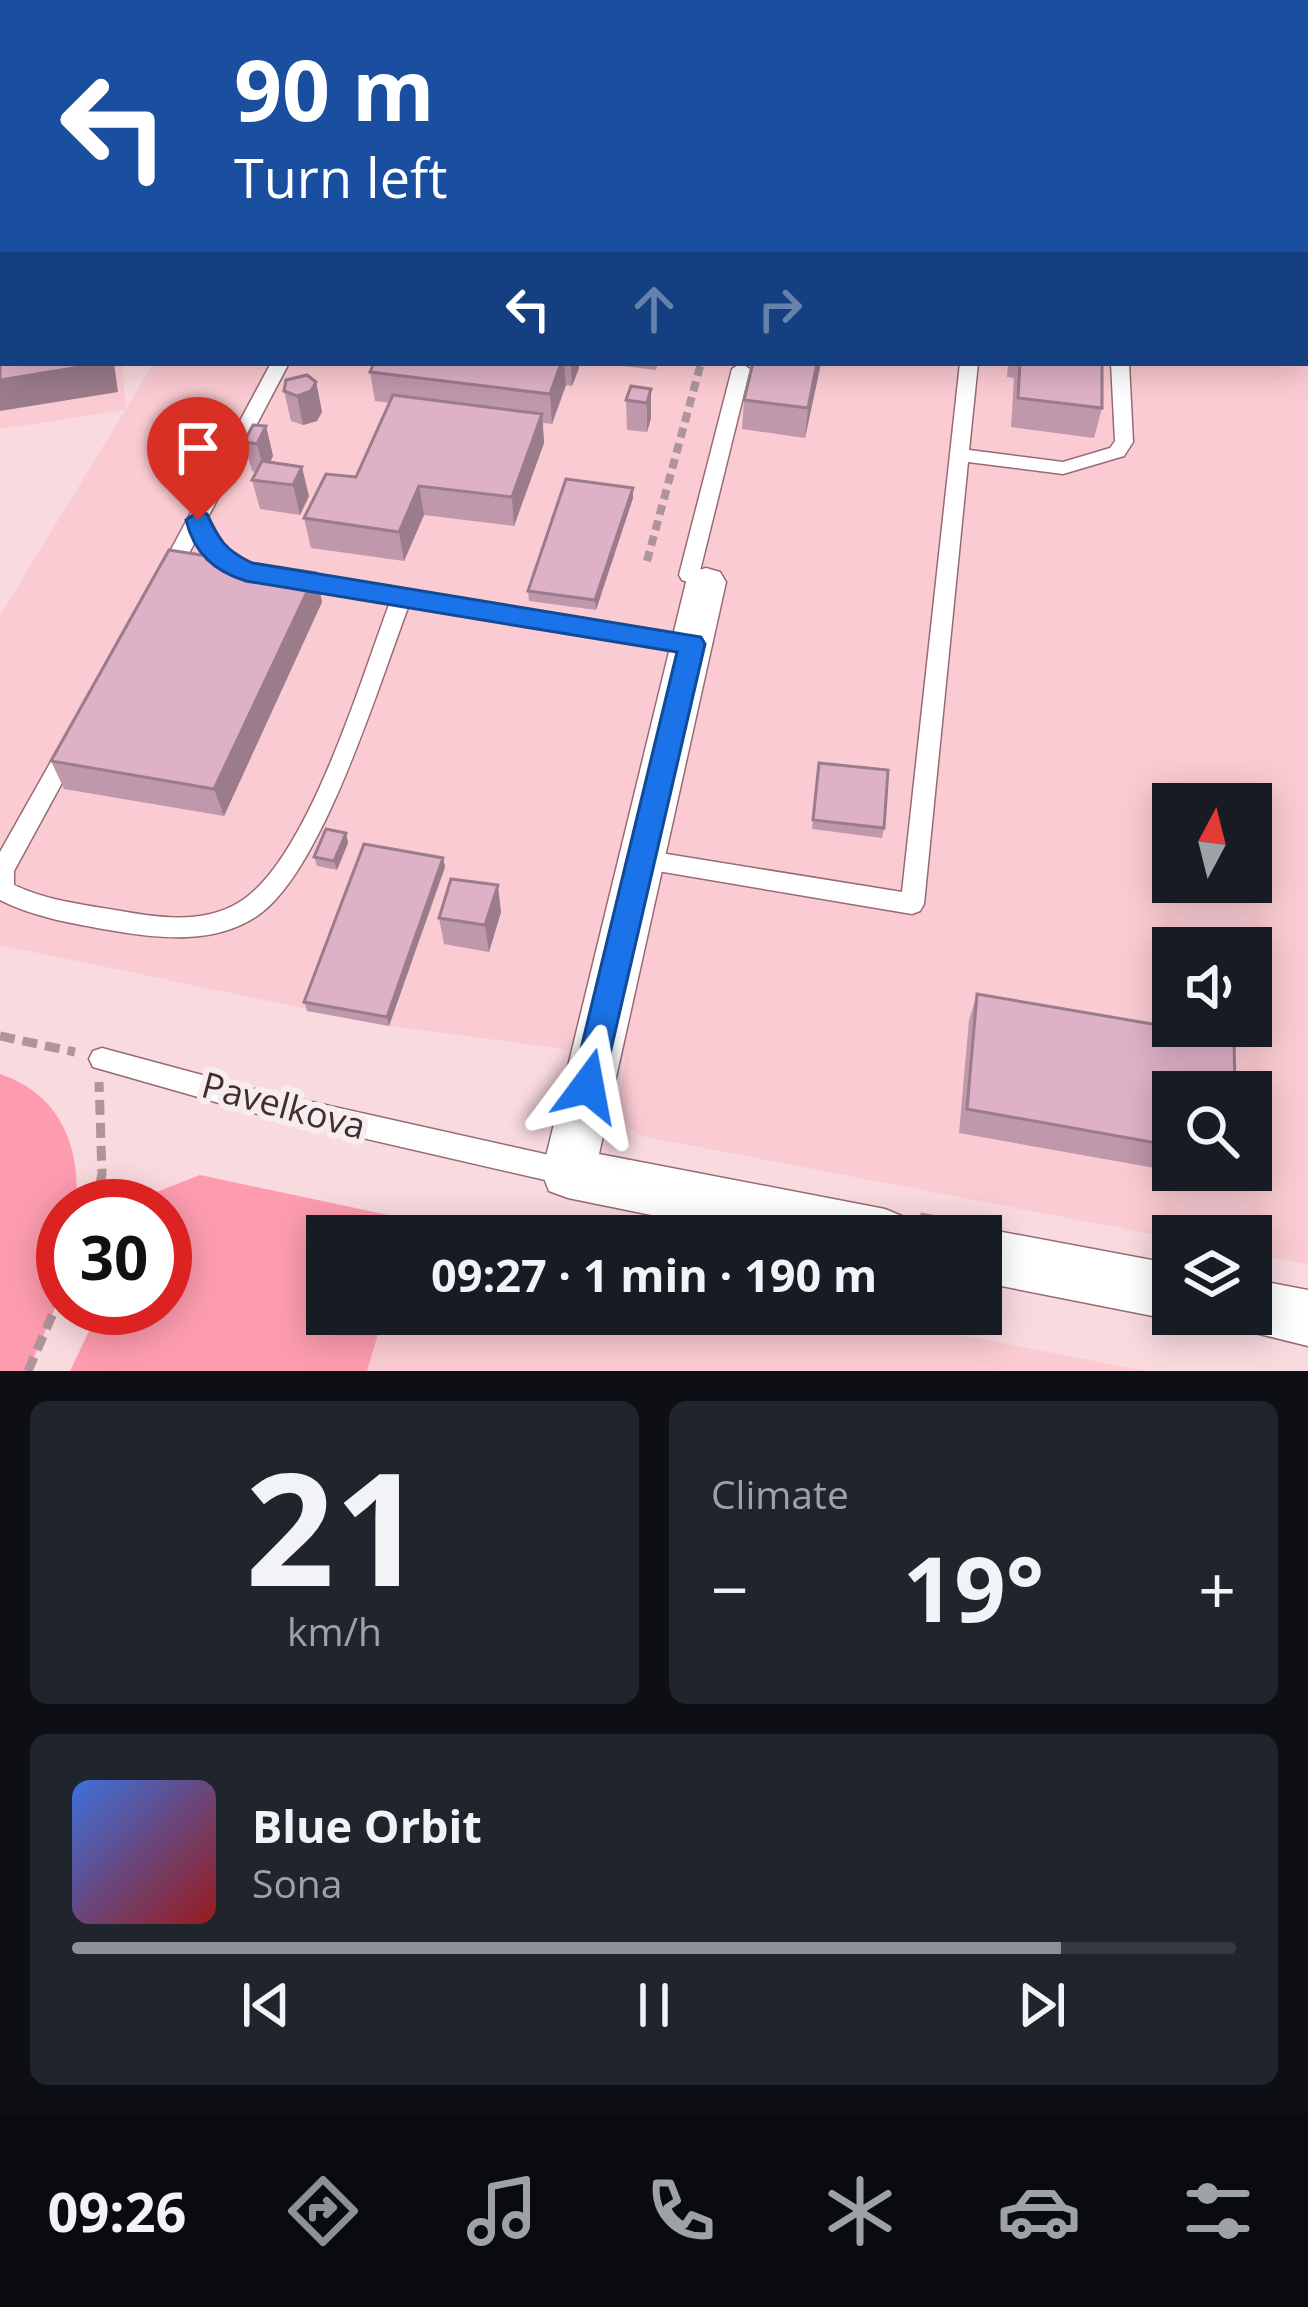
<!DOCTYPE html>
<html lang="en">
<head>
<meta charset="utf-8">
<style>
	:root { --surface:#171b24; --page:#20242c; --text:#f1f3f6; --muted:#9ea1a6; --line:#363941; --accent:#8c9099 }
	body { margin:0; font-family:"Open Sans",sans-serif; background:var(--page); color:var(--text); height:100vh; display:flex; flex-direction:column; font-size:45px; white-space:nowrap }
	* { box-sizing:border-box; margin:0 }
	p { font-size:39px; color:var(--muted) }
	.icon { flex:none; width:66px; height:66px; fill:none; stroke:currentColor; stroke-width:2; stroke-linecap:round; stroke-linejoin:round }
	.map { position:relative; height:1371px; overflow:hidden }
	.panel { display:flex; flex-direction:column; gap:30px; padding:30px; background:#0d0f14; flex:1 }
	.panel>* { flex:none }
	.top-card { position:absolute; left:0px; top:0px; width:1308px; height:366px; box-shadow:0 6px 30px #0003; background:#1a4fa0; color:#fff; overflow:hidden }
	.needle { width:78px; rotate:7deg }
	.fabs { position:absolute; left:1152px; top:783px; display:grid; gap:24px }
	.fabs a { display:grid; place-items:center; width:120px; height:120px; border-radius:0px; background:var(--surface); box-shadow:0 6px 30px #0003; font-size:60px }
	.speed { position:absolute; left:36px; top:1179px; display:flex; gap:24px; font-size:60px; font-weight:700; text-align:center }
	.speed>* { display:grid; place-content:center; width:156px; height:156px; border-radius:50%; background:var(--surface); box-shadow:0 6px 30px #0003; line-height:1 }
	.speed .limit { border:18px solid #d22; background:#fff; color:#111 }
	.pin { position:absolute; display:grid; place-items:center; width:102px; height:102px; color:#fff; margin:-123px -51px; border-radius:50% 50% 50% 0; rotate:-45deg; box-shadow:0 0 12px #0007 }
	.pin .icon { rotate:45deg }
	.me { position:absolute; width:132px; margin:-66px; rotate:13deg; stroke-linejoin:round; filter:drop-shadow(0 0 9px #0008) }
	.turn { display:flex; align-items:center; gap:42px; height:252px; padding:0 36px; font-size:54px }
	.turn .icon { width:156px; height:156px; stroke-width:2.5 }
	.turn b { display:block; font-size:84px; line-height:102px }
	.lanes { display:flex; align-items:center; height:114px; padding:0 36px; background:#0003; justify-content:center; gap:60px; direction:ltr }
	.lanes .off { opacity:.35 }
	.big { font-size:90px; font-weight:700; line-height:1.1 }
	.panel .widget { flex:1; display:flex; flex-direction:column; justify-content:center; gap:18px; min-width:0; padding:0 42px; border-radius:18px; background:var(--page) }
	.panel .dial { align-items:center; gap:0 }
	.dial b { font-size:156px; line-height:1 }
	.song { display:flex; align-items:center; gap:36px }
	.cover { width:144px; height:144px; border-radius:18px; background:linear-gradient(135deg,hsl(220 70% 55%),hsl(0 70% 35%)) }
	.played { height:12px; border-radius:6px; background:linear-gradient(90deg,var(--accent) 85%,var(--line) 85%) }
	.keys { display:flex; justify-content:space-around; direction:ltr }
	.heat { display:flex; justify-content:space-between; align-items:center; font-size:66px; direction:ltr }
	.panel .tiles { flex:1; display:grid; gap:30px; grid-template-columns:1fr 1fr }
	.widget:last-child { grid-column:span 2 }
	.trip { position:absolute; left:306px; top:1215px; width:696px; height:120px; border-radius:0px; background:var(--surface); box-shadow:0 6px 30px #0003; font-weight:700; line-height:120px; text-align:center }
	.tabs { display:flex; height:192px; justify-content:space-around; align-items:center; background:#090b0e; color:var(--muted) }
	.tabs .icon { width:84px; height:84px }
	.tabs .current { color:var(--accent) }
	.tabs b { font-size:54px; color:var(--text) }
	.map>svg:first-child { display:block }
	.built { fill:#fbcbd3; fill-rule:evenodd }
	.green { fill:#fd9caf }
	.lines { fill:none; stroke-linecap:round; stroke-linejoin:round }
	.service-casing { stroke:#986a73; stroke-width:3 }
	.minor-casing { stroke:#986a73; stroke-width:3 }
	.primary-casing { stroke:#fff; stroke-width:3 }
	.path-far1 { stroke:#af9599; stroke-width:8; stroke-dasharray:10 6; stroke-linecap:butt }
	.path { stroke:#af9599; stroke-width:9; stroke-dasharray:15 8; stroke-linecap:butt }
	.service { fill:#fff; fill-rule:evenodd }
	.minor { fill:#fff; fill-rule:evenodd }
	.primary { fill:#d3b697; fill-rule:evenodd }
	.wall { fill:#bf98ab }
	.shaded-wall { fill:#9b7c8b }
	.building { fill:#deb1c7; stroke:#9b7c8b; stroke-width:3 }
	.route { fill:#1a73e8; stroke:#114b97; stroke-width:3 }
	.labels { text-anchor:middle; dominant-baseline:central; stroke-width:12; stroke-linejoin:round; paint-order:stroke }
	.near-street-label { font-size:36px; fill:#412e31; stroke:#f8edee }
</style>
</head>
<body>
<div class="map">
<svg width="1308" height="1371" viewBox="0 0 1308 1371">
	<rect width="100%" height="100%" fill="#f9dadf"/>
	<path class="built" d="M0,177L3,363H122L126,409L154,363H1305L1308,202V1264L1251,1253V1236L1173,1238L641,1136L616,1120L626,1057L389,1026L0,945V616L125,410L0,429ZM1173,804H1251V882H1173ZM1173,948H1251V1026H1173ZM1173,1092H1251V1170H1173Z
		M378,1314H853L1146,1371H361Z"/>
	<path class="green" d="M0,1074C61,1094 81,1148 76,1206H63L62,1292L28,1371H0Z
		M200,1175L412,1220L407,1236H327V1314H384L367,1371H70L100,1308H165V1206H148L154,1193Z"/>
	<g class="lines">
		<defs>
			<path id="service" d="M0,0H10L3,3L0,10Z
				M290,0H304V3H290Z
				M0,73H3V81H0Z
				M3,162V172L0,173V163Z
				M271,363H289L207,519L212,537L253,570L250,575H236L195,542L175,579H161L158,574Z
				M741,363L750,369L700,571L713,577L716,582L706,589L682,580L679,575L732,369Z
				M960,363H978L969,450L1063,462L1110,448L1115,441L1111,363H1129L1133,442L1124,456L1063,474L968,462L924,904L920,911L912,914L634,867L631,860L634,853L642,850L902,892Z
				M291,572L692,636L702,644L692,652L409,605C380,681 322,873 257,916C215,944 162,939 115,931C75,924 36,918 0,900V852L62,742H78L81,748L14,871V885C48,901 85,905 121,911C159,918 203,924 238,903C307,863 361,678 390,602L284,584L281,579Z
				M102,1048L254,1089L567,1159L576,1163L580,1172L576,1181L567,1185L254,1113L93,1067L89,1059L93,1051Z"/>
			<path id="minor" d="M706,568L720,572L726,582L599,1154L885,1209L904,1217L912,1236H754L568,1198L549,1191L542,1173L686,582L692,572Z
				M981,1228L1173,1264V1314H1187L1173,1320L981,1282V1236H962Z
				M1251,1279L1308,1290V1346L1231,1327L1226,1314H1251Z"/>
			<path id="primary" d="M0,31L3,32V58L0,57Z
				M1305,168H1308V198H1305Z"/>
		</defs>
		<use href="#service" class="service-casing"/>
		<use href="#minor" class="minor-casing"/>
		<use href="#primary" class="primary-casing"/>
		<path class="path-far1" d="M647,561L701,363"/>
		<path class="path" d="M0,1036L75,1052
			M95,1206L102,1174L99,1082
			M920,1217L953,1223
			M28,1371L63,1290"/>
		<use href="#service" class="service"/>
		<use href="#minor" class="minor"/>
		<use href="#primary" class="primary"/>
	</g>
	<path class="wall" d="M374,363H579V368L572,386L566,385L552,424L543,423L544,443L514,526L424,515L404,561L311,548L304,518L356,477L390,403L375,401L370,372Z
		M623,363H658L656,370L623,366Z
		M749,363H821L805,438L742,429L744,400L752,364Z
		M1008,363H1102V408L1094,438L1011,427L1014,378L1007,377Z
		M316,382L322,412L317,421L303,425L291,421L284,391Z
		M651,389V418L647,432L627,430L626,400Z
		M266,426L273,456L270,462L309,496L300,515L260,509L252,480L256,472L252,471L244,442Z
		M633,488V498L596,610L529,601L528,591Z
		M316,573L322,602L224,816L64,789L51,761Z
		M819,763L884,828L882,838L812,829Z
		M346,833L348,843L337,870L317,866L314,857Z
		M443,858L445,867L389,1026L307,1011L304,1002Z
		M501,912L489,952L444,944L439,918Z
		M977,994L1173,1092V1170H1229L1222,1180L959,1133L969,1020Z"/>
	<path class="shaded-wall" d="M104,363H114L118,392L0,411V380Z
		M561,363H564L566,385L552,424L550,394Z
		M571,363H579V368L572,386Z
		M817,363H821L805,438L808,408Z
		M316,382L322,412L317,421L303,425L297,396Z
		M651,389V418L647,432V403Z
		M542,414L544,443L514,526L512,497Z
		M266,426L273,456L265,473L257,444Z
		M302,467L309,496L300,515L293,485Z
		M419,486L424,515L404,561L399,532Z
		M633,488V498L596,610L595,600Z
		M316,573L322,602L224,816L214,789Z
		M346,833L348,843L337,870L334,861Z
		M443,858L445,867L389,1026L387,1017Z
		M498,885L501,912L489,952L485,925Z"/>
	<path class="building" d="M686,0H928L961,3H685Z
		M1023,0H1297V3H1023Z
		M3,119V141H0V122Z
		M1305,225L1307,226L1308,236V252L1305,251Z
		M0,291H3V320L0,321Z
		M0,343H3V363H104L0,380Z
		M374,363H561L550,394L370,372Z
		M753,363H817L808,408L744,400Z
		M1020,363H1102V408L1018,398Z
		M307,375L316,382L311,391L297,396L284,391L286,380Z
		M631,386L651,389L647,403L626,400Z
		M393,395L542,414L512,497L419,486L399,532L304,518L326,474L356,477Z
		M253,425L266,426L257,444L244,442Z
		M262,461L302,467L293,485L252,480Z
		M566,479L633,488L595,600L528,591Z
		M169,550L316,573L214,789L51,761Z
		M819,763L888,770L884,828L813,820Z
		M326,829L346,833L334,861L314,857Z
		M364,844L443,858L387,1017L304,1002Z
		M451,879L498,885L485,925L439,918Z
		M977,994L1234,1038L1235,1092H1173V1146L967,1109Z"/>
	<path class="route" d="M198,511L207,514C219,540 225,550 252,563L701,637L705,644L600,1097L588,1101L577,1097L572,1086L677,652L246,581C214,571 194,553 186,520Z"/>
	<g class="labels">
		<g class="near-street-label">
			<text transform="translate(284 1105) rotate(15)">Pavelkova</text>
		</g>
	</g>
</svg>
<div class="fabs">
<a><svg class="needle" viewBox="-14 -14 28 28"><path d="M0-13l5 13h-10z" fill="#e53935"/><path d="M0 13l5-13h-10z" fill="#9ea1a6"/></svg></a>
<a><svg class="icon" aria-label="sound" viewBox="0 0 24 24"><path d="M4 9h4l5-4v14l-5-4H4zM17 9q2 3 0 6"/></svg></a>
<a><svg class="icon" aria-label="search" viewBox="0 0 24 24"><circle cx="10" cy="10" r="6"/><path d="M15 15l6 6"/></svg></a>
<a><svg class="icon" aria-label="layers" viewBox="0 0 24 24"><path d="M12 4l9 5-9 5-9-5zM3 14l9 5 9-5"/></svg></a>
</div>
<div class="speed"><div class="limit">30</div></div>
<div class="pin" style="left:198px;top:520px;background:#d93025"><svg class="icon" aria-label="arrive" viewBox="0 0 24 24"><path d="M6 21V4h12l-3 4 3 4H6"/></svg></div>
<svg class="me" style="left:588px;top:1086px" viewBox="-20 -20 40 40"><path d="M0-17L14 15 0 8-14 15z" fill="#1a73e8" stroke="#fff" stroke-width="4"/></svg>
<div class="trip">09:27 · 1 min · 190 m</div>
<div class="top-card">
<div class="turn"><svg class="icon" aria-label="left" viewBox="0 0 24 24"><path d="M17 20v-9H6M10 6l-5 5 5 5"/></svg><div><b>90 m</b>Turn left</div></div>
<div class="lanes"><svg class="icon" aria-label="left" viewBox="0 0 24 24"><path d="M17 20v-9H6M10 6l-5 5 5 5"/></svg><svg class="icon off" aria-label="ahead" viewBox="0 0 24 24"><path d="M12 20V5M6 11l6-6 6 6"/></svg><svg class="icon off" aria-label="right" viewBox="0 0 24 24"><path d="M7 20v-9h11M14 6l5 5-5 5"/></svg></div>
</div>
</div>
<section class="panel">
<div class="tiles">
<div class="widget dial"><b>21</b><p>km/h</p></div>
<div class="widget"><p>Climate</p>
<div class="heat"><a>−</a><b class="big">19°</b><a>+</a></div>
</div>
<div class="widget">
<div class="song"><i class="cover"></i><div><b>Blue Orbit</b><p>Sona</p></div></div>
<div class="played"></div>
<div class="keys"><svg class="icon" aria-label="previous" viewBox="0 0 24 24"><path d="M18 5L8 12l10 7zM5 5v14"/></svg><svg class="icon" aria-label="pause" viewBox="0 0 24 24"><path d="M8 5v14M16 5v14"/></svg><svg class="icon" aria-label="next" viewBox="0 0 24 24"><path d="M6 5l10 7-10 7zM19 5v14"/></svg></div>
</div>
</div>
</section>
<nav class="tabs">
<b>09:26</b>
<svg class="icon current" aria-label="directions" viewBox="0 0 24 24"><path d="M12 3l9 9-9 9-9-9zM9 14v-3h6M13 9l2 2-2 2"/></svg>
<svg class="icon" aria-label="music" viewBox="0 0 24 24"><path d="M9 18V5l10-2v13"/><circle cx="6" cy="18" r="3"/><circle cx="16" cy="16" r="3"/></svg>
<svg class="icon" aria-label="phone" viewBox="0 0 24 24"><path d="M5 4h4l2 5-3 2q2 4 5 5l2-3 5 2v4C11 20 4 13 5 4z"/></svg>
<svg class="icon" aria-label="climate" viewBox="0 0 24 24"><path d="M12 3v18M4 7l16 10M4 17L20 7"/></svg>
<svg class="icon" aria-label="car" viewBox="0 0 24 24"><path d="M5 17H2v-5l4-1 3-4h7l3 4 3 1v5h-3M9 17h6M6 11h13"/><circle cx="7" cy="17" r="2"/><circle cx="17" cy="17" r="2"/></svg>
<svg class="icon" aria-label="filters" viewBox="0 0 24 24"><path d="M4 7h16M4 17h16"/><circle cx="9" cy="7" r="2"/><circle cx="15" cy="17" r="2"/></svg>
</nav>
</body>
</html>
